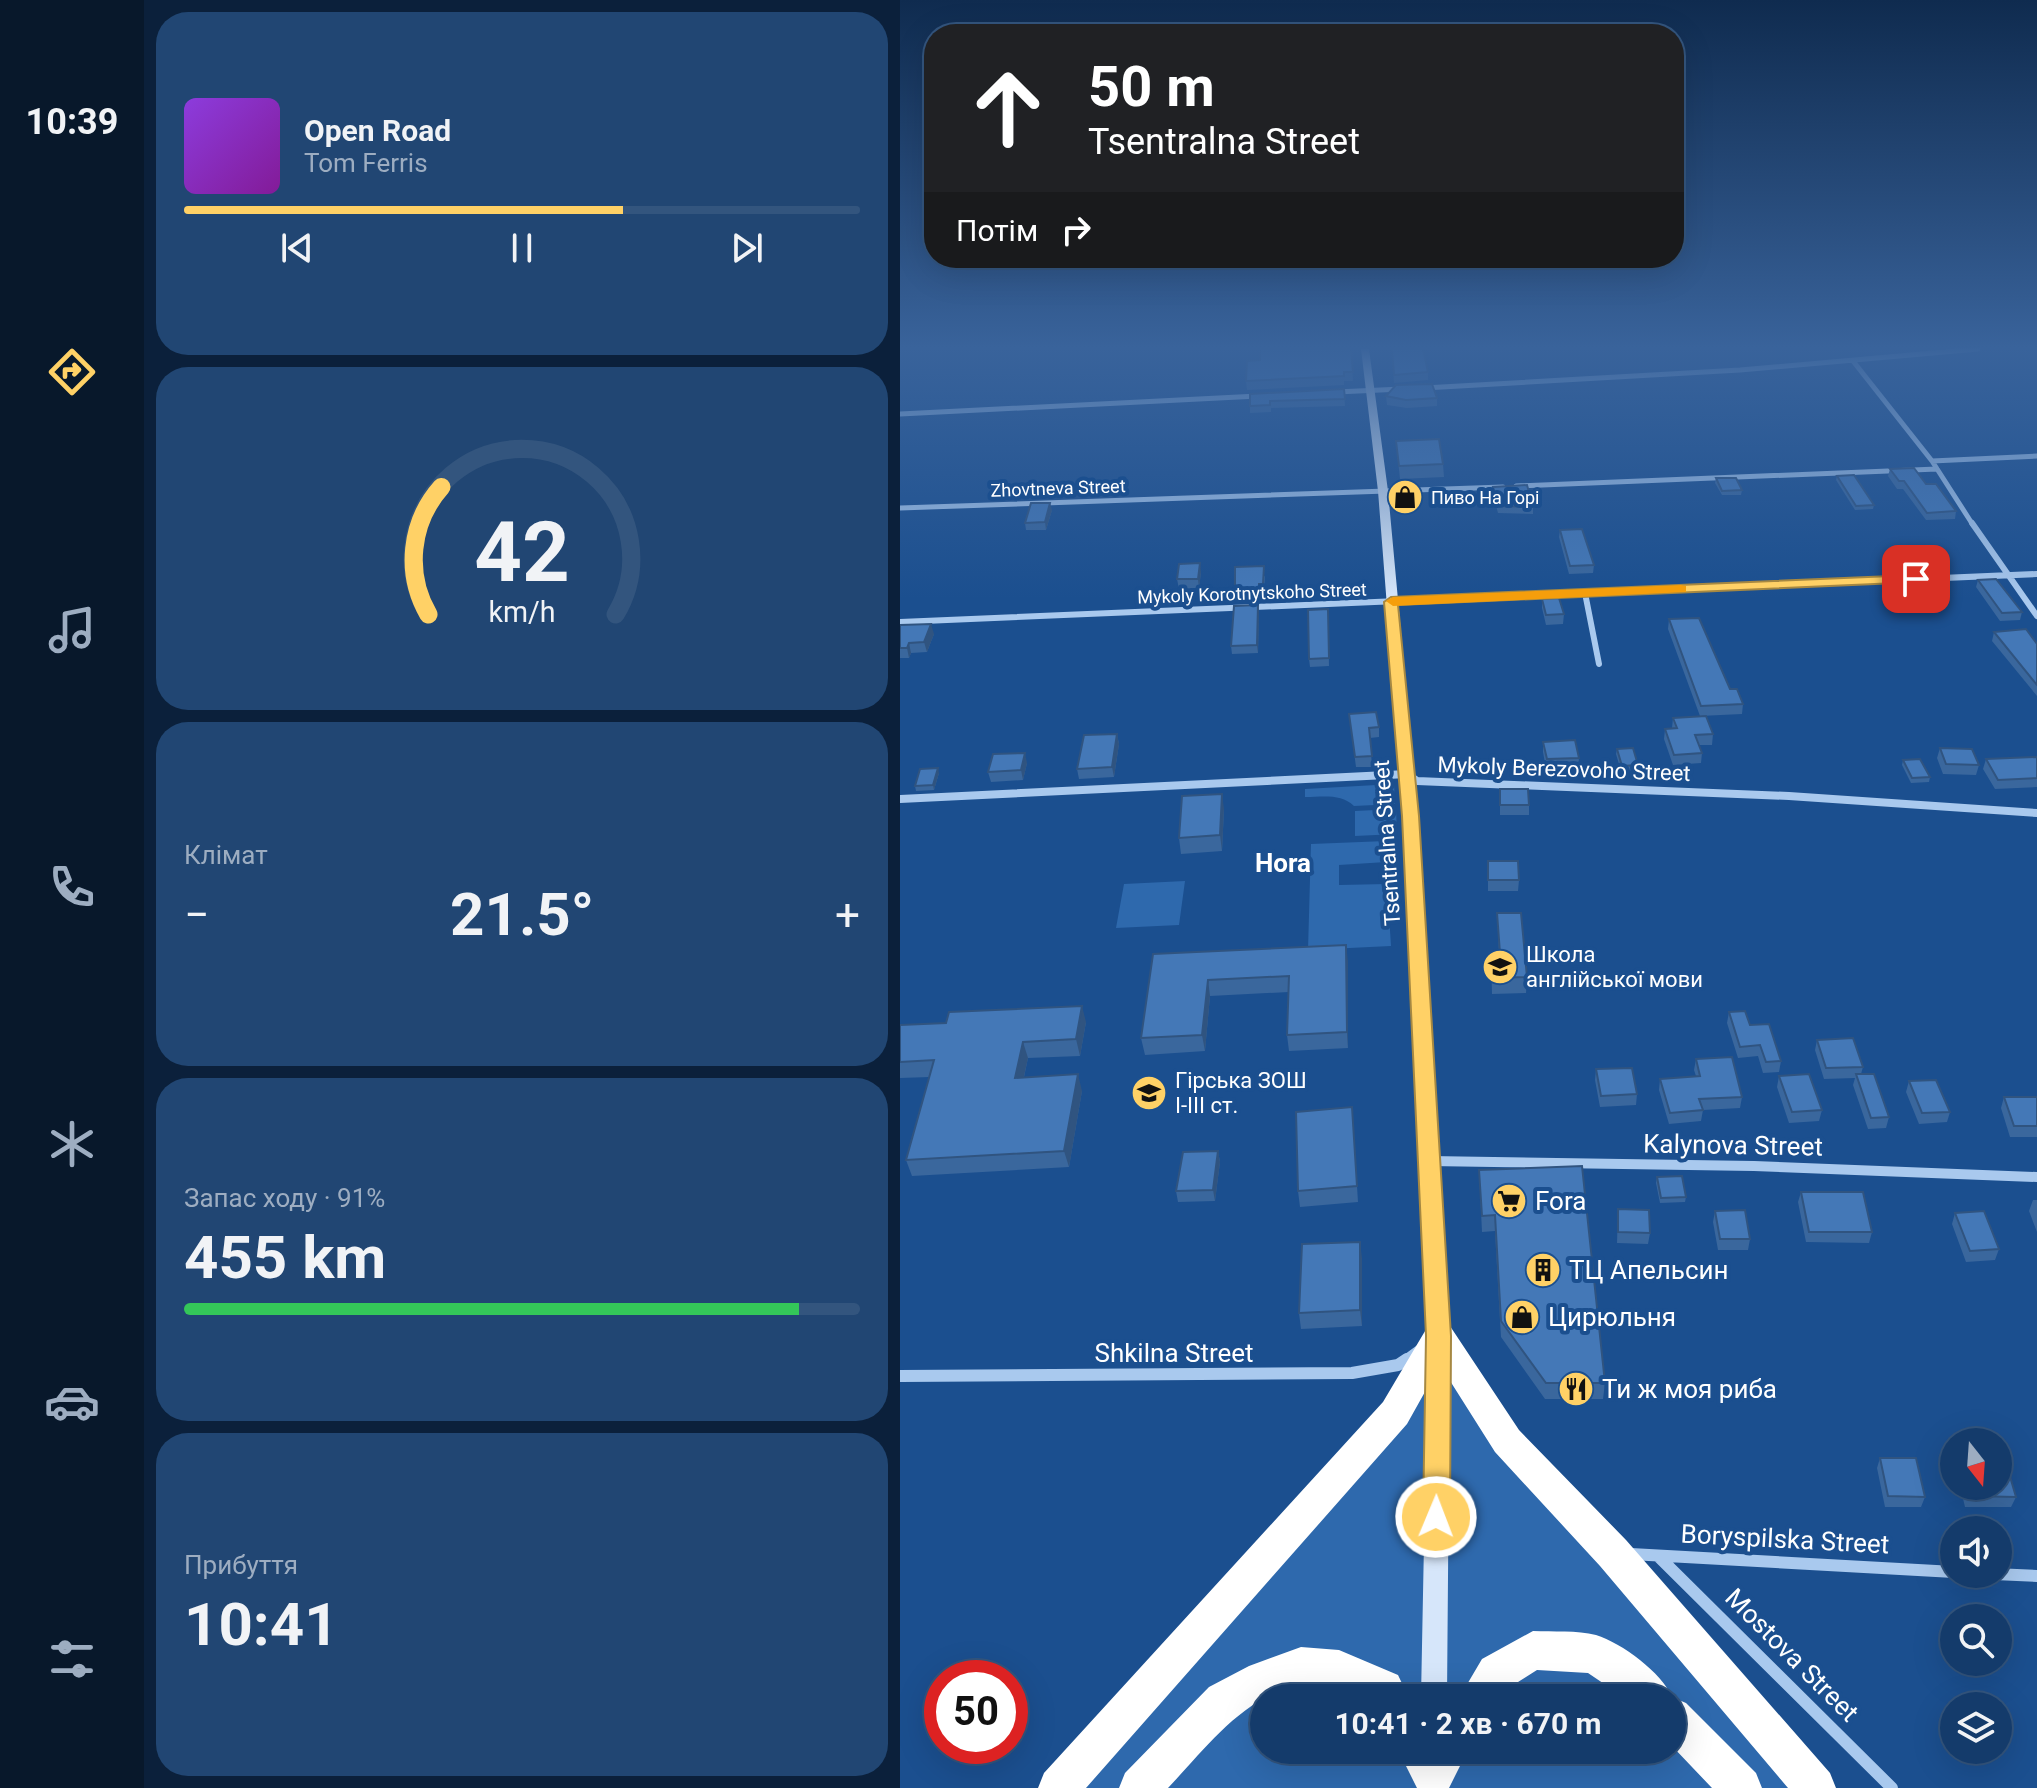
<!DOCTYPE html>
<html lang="uk">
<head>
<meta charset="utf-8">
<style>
	:root { --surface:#143b6b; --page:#214673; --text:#f1f3f6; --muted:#9dadc1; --line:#33557e; --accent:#ffd166 }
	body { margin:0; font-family:Roboto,sans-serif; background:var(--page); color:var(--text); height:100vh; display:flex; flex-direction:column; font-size:30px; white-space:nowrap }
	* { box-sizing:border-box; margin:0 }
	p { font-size:26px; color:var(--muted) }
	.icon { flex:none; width:44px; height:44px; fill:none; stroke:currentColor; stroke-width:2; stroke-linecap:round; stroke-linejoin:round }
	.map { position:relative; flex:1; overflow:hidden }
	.details { display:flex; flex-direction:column; gap:12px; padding:12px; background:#0b203b; width:756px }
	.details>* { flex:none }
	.top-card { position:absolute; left:24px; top:24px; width:760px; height:244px; border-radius:32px; box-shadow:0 8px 32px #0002,0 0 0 2px var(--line); background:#202124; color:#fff; overflow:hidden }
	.needle { width:52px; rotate:163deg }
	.buttons { position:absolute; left:1040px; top:1428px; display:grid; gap:16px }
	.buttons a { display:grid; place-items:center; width:72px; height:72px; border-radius:50%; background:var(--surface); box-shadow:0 8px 32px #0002,0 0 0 2px var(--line); font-size:40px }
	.speed { position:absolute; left:24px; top:1660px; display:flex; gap:16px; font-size:40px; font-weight:700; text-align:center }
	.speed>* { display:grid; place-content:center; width:104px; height:104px; border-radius:50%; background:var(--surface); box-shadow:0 8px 32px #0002,0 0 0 2px var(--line); line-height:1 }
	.speed .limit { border:12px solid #d22; background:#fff; color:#111 }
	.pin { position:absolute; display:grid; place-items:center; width:68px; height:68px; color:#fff; margin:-34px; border-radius:16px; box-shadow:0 4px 12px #0006 }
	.me { position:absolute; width:88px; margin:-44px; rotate:1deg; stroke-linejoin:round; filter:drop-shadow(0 0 6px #0008) }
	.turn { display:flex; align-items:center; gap:28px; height:168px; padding:0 32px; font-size:36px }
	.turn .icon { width:104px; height:104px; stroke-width:2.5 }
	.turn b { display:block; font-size:56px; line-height:68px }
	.then { display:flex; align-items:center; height:76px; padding:0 32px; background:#0003; gap:16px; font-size:30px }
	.big { font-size:60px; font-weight:700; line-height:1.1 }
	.details .widget { flex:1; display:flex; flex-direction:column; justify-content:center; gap:12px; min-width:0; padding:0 28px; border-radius:32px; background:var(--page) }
	.details .dial { align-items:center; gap:0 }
	.dial svg { height:208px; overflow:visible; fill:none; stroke:var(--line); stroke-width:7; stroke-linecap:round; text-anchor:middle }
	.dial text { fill:var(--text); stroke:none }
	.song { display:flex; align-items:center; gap:24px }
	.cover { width:96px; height:96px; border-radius:12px; background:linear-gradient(135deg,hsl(270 70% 55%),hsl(290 70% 35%)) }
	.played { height:8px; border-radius:4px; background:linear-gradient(90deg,var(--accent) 65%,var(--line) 65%) }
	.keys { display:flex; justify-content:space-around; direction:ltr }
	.heat { display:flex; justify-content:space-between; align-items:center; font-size:44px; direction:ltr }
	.charge { height:12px; border-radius:6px; background:linear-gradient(90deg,#34c759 91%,var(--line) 0) }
	.trip { position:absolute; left:350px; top:1684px; width:436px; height:80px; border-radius:40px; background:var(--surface); box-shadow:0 8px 32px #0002,0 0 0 2px var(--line); font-weight:700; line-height:80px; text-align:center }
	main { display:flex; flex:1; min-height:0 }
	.dock { display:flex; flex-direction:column; width:144px; justify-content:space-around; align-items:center; background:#08182b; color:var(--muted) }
	.dock .icon { width:56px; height:56px }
	.dock .active { color:var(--accent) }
	.dock b { font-size:36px; color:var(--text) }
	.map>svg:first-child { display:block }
	.green { fill:#2e69ad; fill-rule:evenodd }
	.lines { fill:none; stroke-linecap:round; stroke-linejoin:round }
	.street-far4 { stroke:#a9c9ee; stroke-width:5 }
	.street-far3 { stroke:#a9c9ee; stroke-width:6 }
	.street-far2 { stroke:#a9c9ee; stroke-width:8 }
	.street-far1 { stroke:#a9c9ee; stroke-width:10 }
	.street { stroke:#a9c9ee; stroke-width:12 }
	.secondary { fill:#d6e6fa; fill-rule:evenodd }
	.highway { fill:#fff; fill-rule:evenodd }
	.wall { fill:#3a679d }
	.shaded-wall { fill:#305480 }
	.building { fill:#4478b7; stroke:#305480; stroke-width:2 }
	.route { fill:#ffd166; stroke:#a68842; stroke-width:2 }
	.slow { fill:#f59e0b }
	.labels { text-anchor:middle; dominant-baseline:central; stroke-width:8; stroke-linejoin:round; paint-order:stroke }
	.far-street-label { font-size:18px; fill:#fff; stroke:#1b4f8f }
	.far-poi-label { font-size:18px; fill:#fff; stroke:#1b4f8f; text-anchor:start }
	.street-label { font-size:22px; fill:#fff; stroke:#1b4f8f }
	.poi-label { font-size:22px; fill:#fff; stroke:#1b4f8f; text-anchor:start }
	.quarter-label { font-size:26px; font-weight:bold; fill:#fff; stroke:#1b4f8f }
	.near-street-label { font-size:26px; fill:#fff; stroke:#1b4f8f }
	.near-poi-label { font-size:26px; fill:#fff; stroke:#1b4f8f; text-anchor:start }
</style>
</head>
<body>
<main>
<nav class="dock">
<b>10:39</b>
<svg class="icon active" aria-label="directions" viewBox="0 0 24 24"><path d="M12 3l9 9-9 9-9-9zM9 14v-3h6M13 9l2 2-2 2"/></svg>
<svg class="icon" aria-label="music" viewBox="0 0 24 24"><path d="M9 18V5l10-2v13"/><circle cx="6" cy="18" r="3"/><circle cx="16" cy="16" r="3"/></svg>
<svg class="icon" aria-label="phone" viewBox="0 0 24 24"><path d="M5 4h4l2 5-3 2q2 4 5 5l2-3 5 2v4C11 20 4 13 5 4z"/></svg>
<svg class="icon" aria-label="climate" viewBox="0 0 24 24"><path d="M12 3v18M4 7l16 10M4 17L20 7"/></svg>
<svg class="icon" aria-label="car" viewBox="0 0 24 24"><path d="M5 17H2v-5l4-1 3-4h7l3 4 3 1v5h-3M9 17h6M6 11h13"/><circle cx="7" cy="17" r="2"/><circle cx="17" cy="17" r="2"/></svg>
<svg class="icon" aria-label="filters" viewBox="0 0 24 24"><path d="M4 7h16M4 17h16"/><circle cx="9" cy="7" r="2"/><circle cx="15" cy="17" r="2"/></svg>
</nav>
<section class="details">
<div class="widget">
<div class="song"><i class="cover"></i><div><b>Open Road</b><p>Tom Ferris</p></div></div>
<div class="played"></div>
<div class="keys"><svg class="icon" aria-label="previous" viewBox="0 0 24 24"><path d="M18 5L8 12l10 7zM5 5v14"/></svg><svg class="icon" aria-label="pause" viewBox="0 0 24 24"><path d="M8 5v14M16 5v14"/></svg><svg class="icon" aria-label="next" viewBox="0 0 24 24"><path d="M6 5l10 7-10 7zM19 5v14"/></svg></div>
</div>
<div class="widget dial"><svg viewBox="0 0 100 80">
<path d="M14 69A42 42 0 1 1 86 69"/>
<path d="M14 69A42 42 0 0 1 19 20" stroke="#ffd166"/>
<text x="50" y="56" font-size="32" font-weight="700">42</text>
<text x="50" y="72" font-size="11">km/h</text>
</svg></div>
<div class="widget"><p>Клімат</p>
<div class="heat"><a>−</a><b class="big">21.5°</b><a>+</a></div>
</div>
<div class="widget"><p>Запас ходу · 91%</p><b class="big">455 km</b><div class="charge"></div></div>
<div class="widget"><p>Прибуття</p><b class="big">10:41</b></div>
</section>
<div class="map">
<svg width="1137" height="1788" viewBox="0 0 1137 1788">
	<rect width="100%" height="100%" fill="#1b4f8f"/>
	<path class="green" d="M494,784L495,804L454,806C441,793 422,797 405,797V789Z
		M496,809L497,834L455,836V811Z
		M486,841V862L439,865V885L487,884L491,946L408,950L411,844Z
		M285,881L279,925L216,928L224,884Z
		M539,1336L915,1788H159ZM364,1698H772V1750H364Z"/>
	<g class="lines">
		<path class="street-far4" d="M953,361L1032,461L1073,525
			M524,388L840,370L1078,349
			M436,392L502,389
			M0,414L358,396
			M1032,461L1137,456
			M616,486L1037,469
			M0,508L603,487"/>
		<path class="street-far3" d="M1072,523L1137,616
			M685,593L699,664
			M0,622L1137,574"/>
		<path class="street-far2" d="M0,799L507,774L517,781L889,796L1137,813"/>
		<path class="street-far1" d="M529,1161L854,1166L1137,1177
			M504,1361L519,1350"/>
		<path class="street" d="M0,1376L452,1373L498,1365L507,1359
			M731,1554L1054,1572
			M758,1556L992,1788
			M1094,1574L1137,1576"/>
		<path class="secondary" d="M461,349H469L488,491L514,774L550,1336L547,1698H521L528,1336L500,774L478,491Z"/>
		<path class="highway" d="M539,1322L550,1326L619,1430L726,1540L930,1773L936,1788H888L700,1566L595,1452L540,1365L507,1424L186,1788H138L144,1773L483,1402L528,1326Z
			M633,1631C653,1632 677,1630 696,1635C722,1643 762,1673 772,1697L786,1703L856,1773L862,1788H812L772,1746V1698H725L688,1673L637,1670L610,1687L602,1698H559L582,1659Z
			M401,1647L439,1650L498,1675L509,1698C493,1698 475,1701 460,1698C440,1694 424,1682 400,1686C344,1695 306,1748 268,1788H219L225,1773L309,1687L349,1666Z
			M498,1750H568L549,1788H517Z"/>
	</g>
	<path class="wall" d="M451,349L453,381H444V385L347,390L346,381L360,360Z
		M492,349L528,372V380L494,383Z
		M444,389L445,406L371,408V412L350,413V394Z
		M486,396L537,398V406L507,408L487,405Z
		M496,441L543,464L544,477L500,479Z
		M990,469L1026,484L1056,511L1055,519L1026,520L1003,489H997L988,476Z
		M937,476L974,505L973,509L955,510L936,480Z
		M816,478L842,490L841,495H822L815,483Z
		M593,487L633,507V514L598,513L593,494Z
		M152,510L146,530H126L125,523Z
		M660,530L694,565L693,573L669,574L659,537Z
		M301,572L299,588L279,589L277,579Z
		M365,576L364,593H360V601L336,602L335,592Z
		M1078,580L1122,612L1120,620L1100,621L1076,587Z
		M1015,586L1048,599L1045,609L1023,610L1013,595Z
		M642,599L664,614L663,624L646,625L642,608Z
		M428,609L429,666L410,667L409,659Z
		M359,613L358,653L332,654L331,646Z
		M769,619L843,704L842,714L800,716L768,629Z
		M0,625L34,634L27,652L11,653L9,658H0Z
		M1094,632L1137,644V696L1092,641Z
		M449,714L479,727V737L470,738L472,767H456Z
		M773,718L813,734L812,745H799L802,753L801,763L773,765L764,739L765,729L772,728Z
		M217,734L219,744L214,777L179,779L177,769Z
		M643,742L679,758L678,768L646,769L643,752Z
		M1040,748L1079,765L1076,775L1043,774L1037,758Z
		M717,749L738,765V770L721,771L716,754Z
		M1137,757V787L1095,789L1083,769L1086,759Z
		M1003,760L1030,777L1029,782L1011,783L1002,765Z
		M127,763L123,780L91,782L88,772Z
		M39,773L34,790L16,791L15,786Z
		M600,789L629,805V815H600Z
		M324,809L322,851L281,854L279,838Z
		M588,861L619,880L618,891H588Z
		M597,913L627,977L626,993L592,994L591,954L599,953Z
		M446,945L448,1048L389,1051L387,1035L389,992L310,996L305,1051L245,1055L241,1038L253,954Z
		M829,1012L850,1025L881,1061L879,1072L863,1073L858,1056L838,1058L827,1023Z
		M186,1022L180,1056L128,1058L124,1077L182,1091L169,1167L12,1176L6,1160L30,1077L0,1078V1025Z
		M917,1040L963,1067L961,1074L989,1117L986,1128L968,1129L953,1085L955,1078L924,1079L915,1050Z
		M796,1059L842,1097L840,1108L803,1110L801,1121L769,1124L759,1090L760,1079L796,1076L794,1070Z
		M696,1069L737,1094L736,1105L700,1107L695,1080Z
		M879,1076L922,1110L919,1121L889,1123L877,1087Z
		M1009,1081L1050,1112L1047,1122L1019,1124L1006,1092Z
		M1104,1097H1137V1137H1110L1101,1108Z
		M452,1107L458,1202L400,1207L398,1191Z
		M318,1151L320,1162L315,1201L278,1202L276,1191Z
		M579,1170L705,1383L703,1399H645L601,1337L595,1231L582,1232Z
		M757,1177L786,1197L785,1202L760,1203L756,1183Z
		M901,1192L972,1232L969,1243L906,1242L898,1202Z
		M1133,1200H1137V1232L1129,1211Z
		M718,1209L750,1233L748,1244L717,1243Z
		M815,1211L850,1239L848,1250H818L813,1222Z
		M1055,1213L1099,1249L1095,1260L1066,1262L1052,1224Z
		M462,1258V1326L401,1329L399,1313Z
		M980,1458L1025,1497L1021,1507H985L977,1468Z
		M1060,1486H1098L1116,1497L1111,1507H1065Z"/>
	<path class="shaded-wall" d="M150,503L152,510L146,530L145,522Z
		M300,563L301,572L299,588L298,579Z
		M358,605L359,613L358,653L357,645Z
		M31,624L34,634L27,652L24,642Z
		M9,643L11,653L9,658L7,648Z
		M217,734L219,744L214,777L212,767Z
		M125,753L127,763L123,780L121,770Z
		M38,768L39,773L34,790L33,785Z
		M322,794L324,809L322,851L320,835Z
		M446,945L448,961V1048L447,1032Z
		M308,980L310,996L305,1051L302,1035Z
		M182,1006L186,1022L180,1056L176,1039Z
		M123,1042L128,1058L120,1094L115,1078Z
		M178,1074L182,1091L169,1167L164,1151Z
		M318,1151L320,1162L315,1201L313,1190Z
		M460,1242L462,1258V1326L460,1310Z"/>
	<path class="building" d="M360,349H451L453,372H444V376L346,381L347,361L360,360Z
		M492,349H523L528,372L494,375Z
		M532,384L537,398L506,400L486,396L496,385Z
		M444,389L445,399L370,401V405L350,406V394Z
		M539,439L543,464L499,466L496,441Z
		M1014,468L1026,484H1036L1056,511L1027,513L1004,481H999L990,469Z
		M954,475L974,505L956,506L937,476Z
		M816,478H836L842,490L822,491Z
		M627,485L633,507L598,506L593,487Z
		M131,503H150L145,522L125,523Z
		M682,529L694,565L670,566L660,530Z
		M300,563L298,579H277L279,564Z
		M364,566L363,584H359V591L335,592V567Z
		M1096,579L1122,612L1102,613L1078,580Z
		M1038,585L1048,599L1025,600L1015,586Z
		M659,598L664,614L646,615L642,599Z
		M358,605L357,645L331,646L334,606Z
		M428,609L429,658L409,659L408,610Z
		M799,618L830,689H837L843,704L801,706L769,619Z
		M31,624L24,642L9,643L7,648H0V625Z
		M1126,629L1137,644V685L1094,632Z
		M476,712L479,727L469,728L472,756L455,757L449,714Z
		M806,716L813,734L795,735L802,753L774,755L765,729L777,728L773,718Z
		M217,734L212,767L177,769L184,735Z
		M675,740L679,758L647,759L643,742Z
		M733,748L738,765L722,766L717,749Z
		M1040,748L1072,749L1079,765L1046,764Z
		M125,753L121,770L88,772L93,754Z
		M1137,757V778L1098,780L1086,759Z
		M1020,759L1030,777L1012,778L1003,760Z
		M38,768L33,785L15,786L20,769Z
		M600,789H628L629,805H600Z
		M322,794L320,835L279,838L282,796Z
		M588,861H618L619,880H588Z
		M597,913H621L627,977L593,978L591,954L600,953Z
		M446,945L447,1032L387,1035L389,976L308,980L302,1035L241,1038L253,954Z
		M182,1006L176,1039L123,1042L115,1078L178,1074L164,1151L6,1160L34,1060L0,1062V1025L46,1023L49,1012Z
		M845,1011L850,1025L869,1024L881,1061L866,1062L860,1045L840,1047L829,1012Z
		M953,1038L963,1067L926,1068L917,1040Z
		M832,1057L842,1097L799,1099L803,1110L770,1113L760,1079L800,1076L796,1059Z
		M732,1068L737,1094L701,1096L696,1069Z
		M909,1074L922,1110L892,1112L879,1076Z
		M956,1074H974L989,1117L971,1118Z
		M1036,1080L1050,1112L1022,1113L1009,1081Z
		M1104,1097H1137V1126H1114Z
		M452,1107L457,1186L398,1191L396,1112Z
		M318,1151L313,1190L276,1191L283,1152Z
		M682,1166L705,1383H646L601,1321L595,1215L582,1216L579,1170Z
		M782,1176L786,1197L761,1198L757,1177Z
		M901,1192H963L972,1232H909Z
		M718,1209L749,1210L750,1233L718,1232Z
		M845,1210L850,1239H820L815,1211Z
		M1084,1211L1099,1249L1070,1251L1055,1213Z
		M460,1242V1310L399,1313L402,1244Z
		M1098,1455L1104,1456L1116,1497L1070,1496L1067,1486H1098Z
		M980,1458H1016L1025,1497L988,1496Z"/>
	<linearGradient id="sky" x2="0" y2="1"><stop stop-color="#0f2b4f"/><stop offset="0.58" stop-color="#39639b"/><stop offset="1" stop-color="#39639b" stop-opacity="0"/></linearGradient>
	<rect width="1137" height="599" fill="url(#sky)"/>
	<path class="route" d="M1016,575L1020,576V582L498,605L519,816L551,1336L550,1517L546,1526L536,1530L527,1526L523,1517L526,1336L502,816L484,602L491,597Z"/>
	<path class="slow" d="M781,585L786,586V592L493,606L486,601L493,597Z"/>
	<defs>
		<symbol id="shop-disc" viewBox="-11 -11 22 22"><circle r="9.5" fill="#ffd166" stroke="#1b4f8f"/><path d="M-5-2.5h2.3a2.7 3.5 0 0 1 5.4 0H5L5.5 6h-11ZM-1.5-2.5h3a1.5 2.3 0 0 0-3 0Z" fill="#111"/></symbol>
		<symbol id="school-disc" viewBox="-11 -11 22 22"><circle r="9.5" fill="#ffd166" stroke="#1b4f8f"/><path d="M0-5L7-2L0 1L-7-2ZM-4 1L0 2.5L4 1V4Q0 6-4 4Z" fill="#111"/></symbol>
		<symbol id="supermarket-disc" viewBox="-11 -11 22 22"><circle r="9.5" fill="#ffd166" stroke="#1b4f8f"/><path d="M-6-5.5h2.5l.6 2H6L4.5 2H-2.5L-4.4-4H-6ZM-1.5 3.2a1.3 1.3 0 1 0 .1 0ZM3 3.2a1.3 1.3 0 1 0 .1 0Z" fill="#111"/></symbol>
		<symbol id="building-disc" viewBox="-11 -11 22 22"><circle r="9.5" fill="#ffd166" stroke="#1b4f8f"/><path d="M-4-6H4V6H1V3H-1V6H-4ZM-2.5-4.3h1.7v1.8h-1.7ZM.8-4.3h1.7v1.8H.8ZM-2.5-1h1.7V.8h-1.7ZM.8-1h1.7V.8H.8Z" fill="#111"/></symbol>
		<symbol id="restaurant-disc" viewBox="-11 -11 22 22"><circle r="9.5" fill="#ffd166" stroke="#1b4f8f"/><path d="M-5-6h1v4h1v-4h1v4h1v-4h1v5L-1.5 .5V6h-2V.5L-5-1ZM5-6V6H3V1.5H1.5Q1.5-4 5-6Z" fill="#111"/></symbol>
	</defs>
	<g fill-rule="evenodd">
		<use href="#shop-disc" x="485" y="477" width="40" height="40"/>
		<use href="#school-disc" x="580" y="947" width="40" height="40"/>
		<use href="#school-disc" x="229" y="1073" width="40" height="40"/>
		<use href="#supermarket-disc" x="589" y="1181" width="40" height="40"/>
		<use href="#building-disc" x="623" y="1250" width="40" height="40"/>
		<use href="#shop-disc" x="602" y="1297" width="40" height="40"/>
		<use href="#restaurant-disc" x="656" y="1369" width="40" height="40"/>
	</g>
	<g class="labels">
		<g class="far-street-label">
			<text transform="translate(158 488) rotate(-2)">Zhovtneva Street</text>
			<text transform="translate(352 593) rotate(-2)">Mykoly Korotnytskoho Street</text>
		</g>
		<g class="far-poi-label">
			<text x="531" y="497">Пиво На Горі</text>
		</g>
		<g class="street-label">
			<text transform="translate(664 769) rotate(2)">Mykoly Berezovoho Street</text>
			<text transform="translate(487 843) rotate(-94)">Tsentralna Street</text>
		</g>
		<g class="poi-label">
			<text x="626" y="954">Школа<tspan x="626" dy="25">англійської мови</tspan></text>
			<text x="275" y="1080">Гірська ЗОШ<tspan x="275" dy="25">І-ІІІ ст.</tspan></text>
		</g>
		<g class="quarter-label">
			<text x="383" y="863">Hora</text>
		</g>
		<g class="near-street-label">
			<text transform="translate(833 1145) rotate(1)">Kalynova Street</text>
			<text x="274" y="1353">Shkilna Street</text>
			<text transform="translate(885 1539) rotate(3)">Boryspilska Street</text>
			<text transform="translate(892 1655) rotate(45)">Mostova Street</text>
		</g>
		<g class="near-poi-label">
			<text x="635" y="1201">Fora</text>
			<text x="669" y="1270">ТЦ Апельсин</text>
			<text x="648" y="1317">Цирюльня</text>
			<text x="702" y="1389">Ти ж моя риба</text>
		</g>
	</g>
</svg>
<div class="buttons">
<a><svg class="needle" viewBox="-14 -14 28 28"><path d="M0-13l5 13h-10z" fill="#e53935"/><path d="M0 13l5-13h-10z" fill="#9dadc1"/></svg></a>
<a><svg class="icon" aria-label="sound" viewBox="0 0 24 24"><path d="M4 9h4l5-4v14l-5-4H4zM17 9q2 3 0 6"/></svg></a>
<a><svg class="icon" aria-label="search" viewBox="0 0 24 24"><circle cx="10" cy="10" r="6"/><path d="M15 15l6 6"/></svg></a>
<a><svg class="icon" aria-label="layers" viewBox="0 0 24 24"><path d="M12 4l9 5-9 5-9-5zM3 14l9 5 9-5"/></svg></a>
</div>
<div class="speed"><div class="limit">50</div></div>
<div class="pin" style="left:1016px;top:579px;background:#d93025"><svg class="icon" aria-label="arrive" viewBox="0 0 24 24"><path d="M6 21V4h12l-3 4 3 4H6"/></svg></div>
<svg class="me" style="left:536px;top:1517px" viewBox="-20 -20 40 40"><circle r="17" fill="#ffd166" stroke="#fff" stroke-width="3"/><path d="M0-11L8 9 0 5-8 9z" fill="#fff"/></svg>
<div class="trip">10:41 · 2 хв · 670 m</div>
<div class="top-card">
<div class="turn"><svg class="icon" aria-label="ahead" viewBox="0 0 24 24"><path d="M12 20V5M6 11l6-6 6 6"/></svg><div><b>50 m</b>Tsentralna Street</div></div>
<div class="then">Потім<svg class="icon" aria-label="right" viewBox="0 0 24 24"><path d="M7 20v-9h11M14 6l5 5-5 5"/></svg></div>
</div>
</div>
</main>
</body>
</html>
